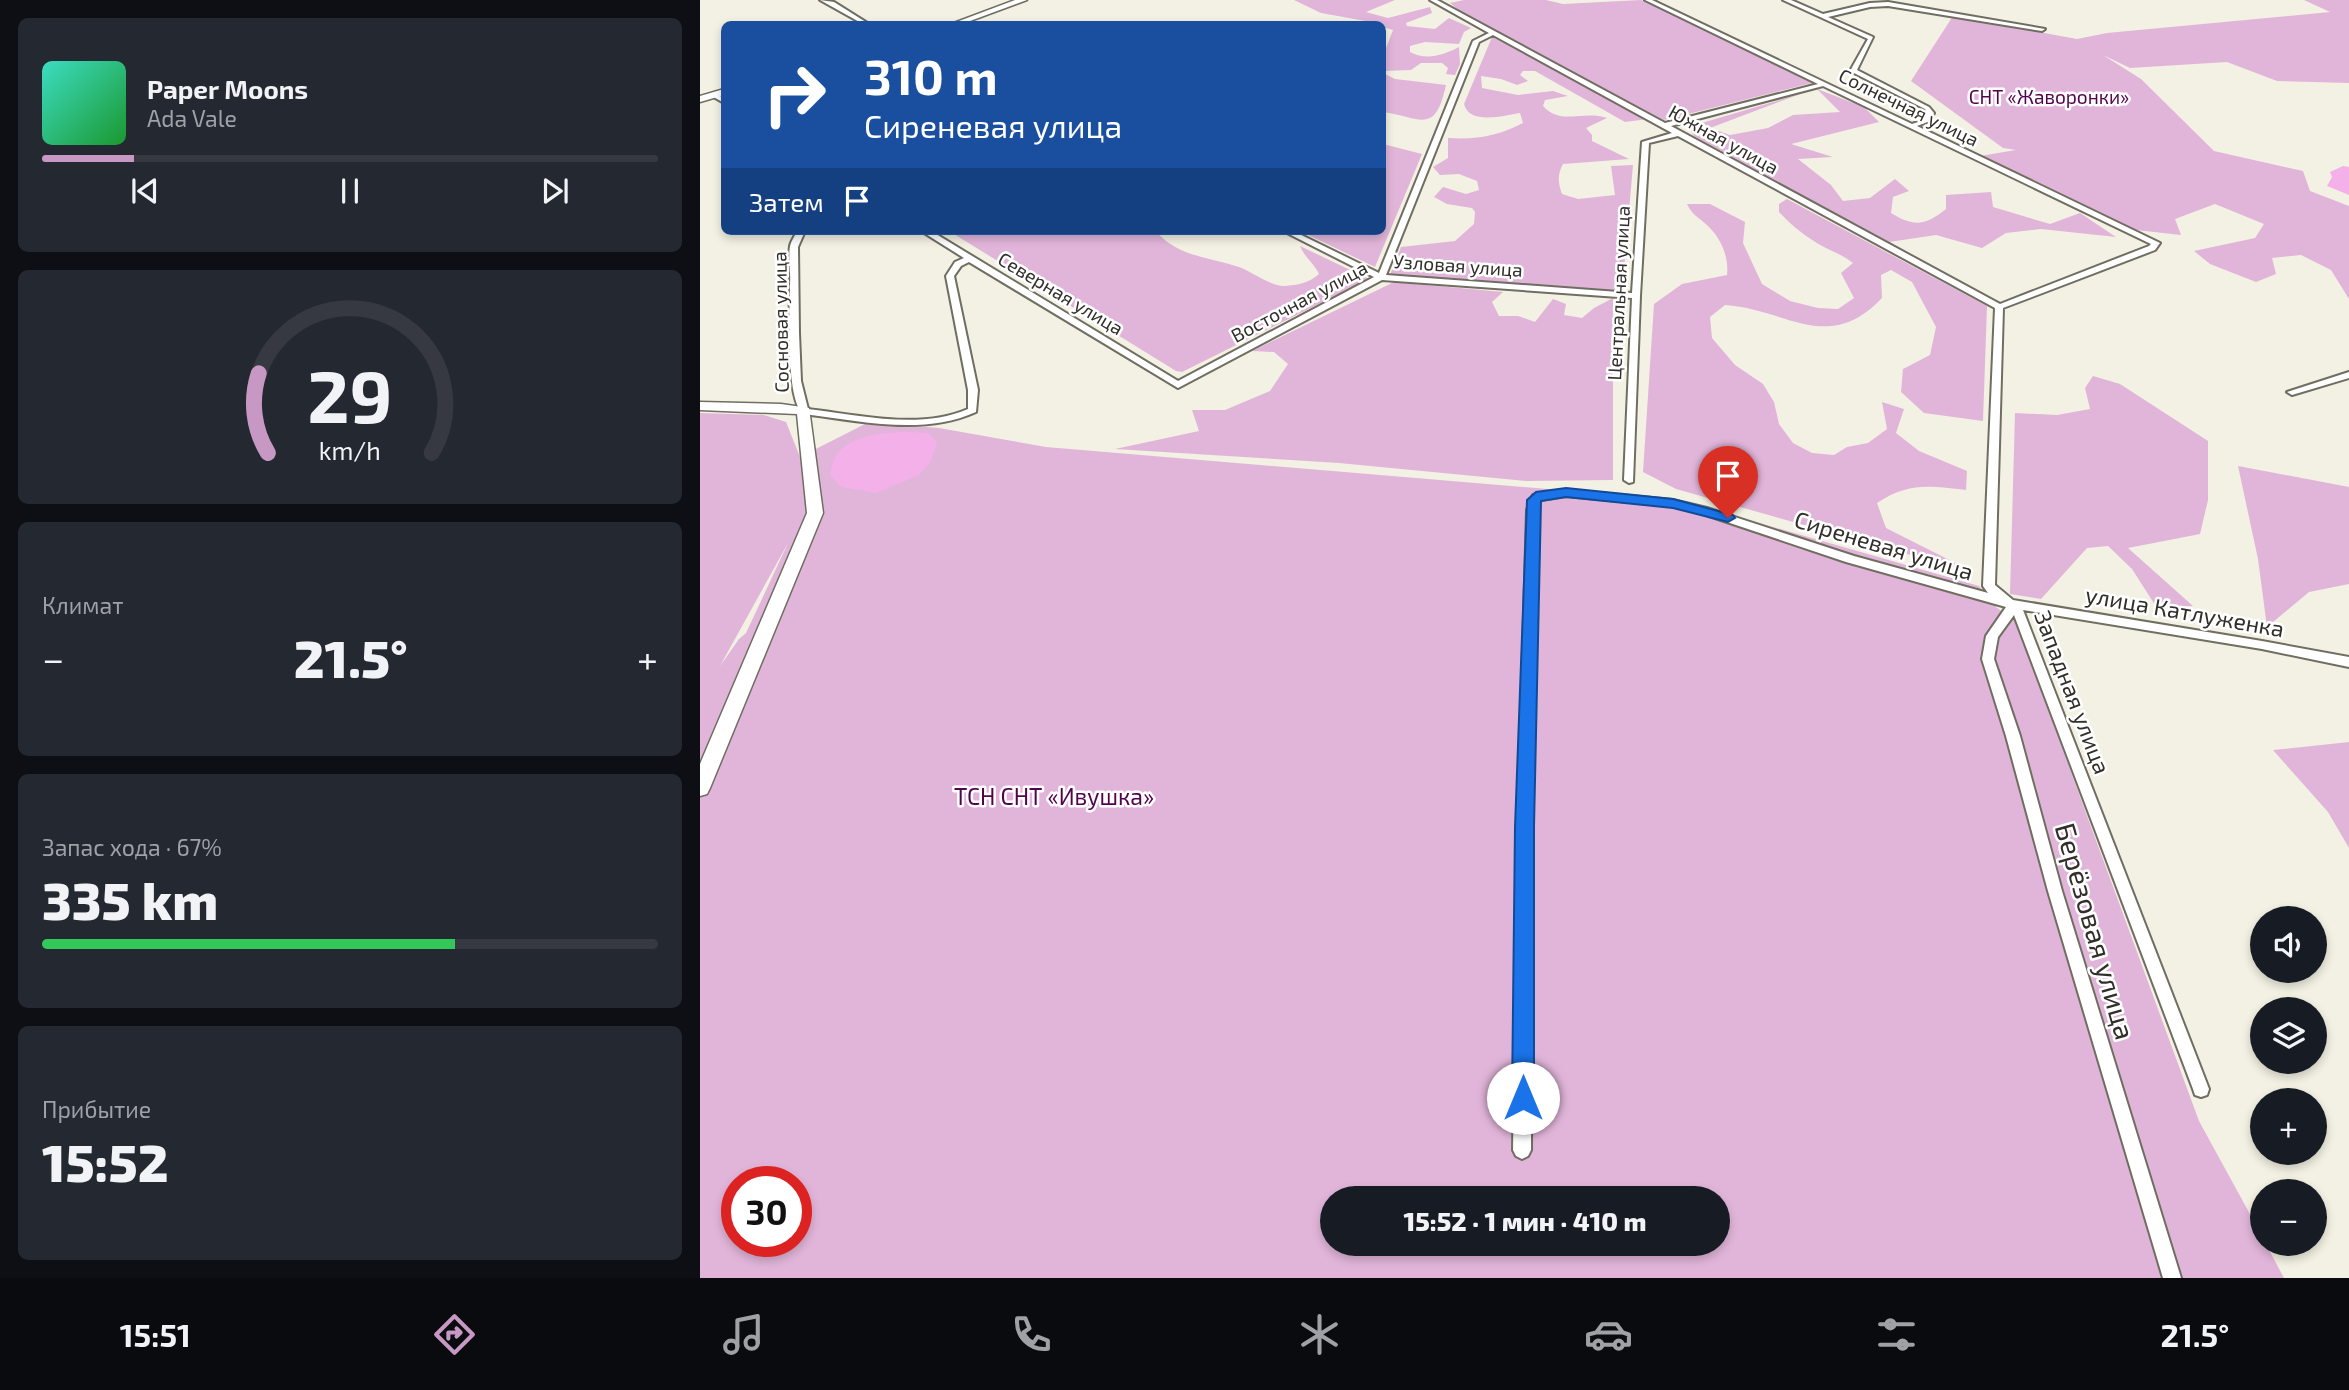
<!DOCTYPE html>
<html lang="ru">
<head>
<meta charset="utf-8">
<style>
	:root { --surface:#171b24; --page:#242831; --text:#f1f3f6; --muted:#9ea1a6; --line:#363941; --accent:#c898c5 }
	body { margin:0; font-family:"Exo 2",sans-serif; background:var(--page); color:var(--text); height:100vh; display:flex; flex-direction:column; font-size:26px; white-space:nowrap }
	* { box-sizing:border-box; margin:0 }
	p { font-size:23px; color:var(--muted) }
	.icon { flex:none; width:38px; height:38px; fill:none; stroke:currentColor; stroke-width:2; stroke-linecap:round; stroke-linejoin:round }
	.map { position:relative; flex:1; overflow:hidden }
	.side { display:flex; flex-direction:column; gap:18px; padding:18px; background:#0d0f14; width:700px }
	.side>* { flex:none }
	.top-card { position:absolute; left:21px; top:21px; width:665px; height:214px; border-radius:10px; box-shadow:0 4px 10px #0003; background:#1a4fa0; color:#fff; overflow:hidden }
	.buttons { position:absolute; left:1550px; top:906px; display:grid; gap:14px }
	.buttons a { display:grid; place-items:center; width:77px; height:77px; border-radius:50%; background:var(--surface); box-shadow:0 4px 10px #0003; font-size:35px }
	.speed { position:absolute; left:21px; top:1166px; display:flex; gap:14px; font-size:35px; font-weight:700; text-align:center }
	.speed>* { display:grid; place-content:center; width:91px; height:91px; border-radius:50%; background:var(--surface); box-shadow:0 4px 10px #0003; line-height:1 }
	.speed .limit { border:10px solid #d22; background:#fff; color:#111 }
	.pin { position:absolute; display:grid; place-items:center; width:60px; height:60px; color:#fff; margin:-72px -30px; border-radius:50% 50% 50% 0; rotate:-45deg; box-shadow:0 0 7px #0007 }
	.pin .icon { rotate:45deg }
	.me { position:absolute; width:77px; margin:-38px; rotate:0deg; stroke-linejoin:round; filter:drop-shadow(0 0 5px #0008) }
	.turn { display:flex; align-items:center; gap:24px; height:147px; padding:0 28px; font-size:32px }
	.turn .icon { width:91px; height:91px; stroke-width:2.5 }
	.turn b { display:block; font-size:49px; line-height:60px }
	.then { display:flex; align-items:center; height:66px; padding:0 28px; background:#0003; gap:14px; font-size:26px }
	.big { font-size:52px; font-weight:800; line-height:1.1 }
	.side .tile { flex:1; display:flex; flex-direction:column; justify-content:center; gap:10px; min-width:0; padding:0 24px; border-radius:10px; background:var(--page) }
	.side .dial { align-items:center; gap:0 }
	.dial svg { height:182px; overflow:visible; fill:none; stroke:var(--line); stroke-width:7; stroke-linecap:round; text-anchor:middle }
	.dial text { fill:var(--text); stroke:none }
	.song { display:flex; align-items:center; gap:21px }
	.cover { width:84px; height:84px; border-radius:10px; background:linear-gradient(135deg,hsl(170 70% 55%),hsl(130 70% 35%)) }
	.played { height:7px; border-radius:4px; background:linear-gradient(90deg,var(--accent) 15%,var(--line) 15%) }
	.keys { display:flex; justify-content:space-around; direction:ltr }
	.heat { display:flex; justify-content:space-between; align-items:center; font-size:38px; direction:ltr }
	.charge { height:10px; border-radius:5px; background:linear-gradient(90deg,#34c759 67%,var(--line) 0) }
	.trip { position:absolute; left:620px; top:1186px; width:410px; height:70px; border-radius:35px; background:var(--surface); box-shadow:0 4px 10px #0003; font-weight:800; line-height:70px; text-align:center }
	.menu { display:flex; height:112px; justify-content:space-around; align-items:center; background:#090b0e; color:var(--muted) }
	.menu .icon { width:49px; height:49px }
	.menu .on { color:var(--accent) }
	.menu b { font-size:32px; color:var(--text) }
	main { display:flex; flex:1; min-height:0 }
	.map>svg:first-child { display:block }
	.green { fill:#e1b5d9; fill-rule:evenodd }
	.water { fill:#f4b1e9 }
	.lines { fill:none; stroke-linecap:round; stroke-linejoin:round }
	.street-casing { stroke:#706e61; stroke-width:4 }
	.secondary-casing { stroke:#706e61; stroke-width:3 }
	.street { fill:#fff; fill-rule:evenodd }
	.secondary { fill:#fff; fill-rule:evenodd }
	.route { fill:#1a73e8; stroke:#114b97; stroke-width:2 }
	.labels { text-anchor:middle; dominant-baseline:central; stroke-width:5; stroke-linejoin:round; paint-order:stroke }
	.far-park-label { font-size:19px; fill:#53024c; stroke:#fff }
	.far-street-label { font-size:19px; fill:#302f2a; stroke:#fff }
	.street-label { font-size:23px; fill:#302f2a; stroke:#fff }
	.park-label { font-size:23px; fill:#53024c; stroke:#fff }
	.near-street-label { font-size:28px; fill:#302f2a; stroke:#fff }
</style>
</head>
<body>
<main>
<section class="side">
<div class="tile">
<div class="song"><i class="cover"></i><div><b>Paper Moons</b><p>Ada Vale</p></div></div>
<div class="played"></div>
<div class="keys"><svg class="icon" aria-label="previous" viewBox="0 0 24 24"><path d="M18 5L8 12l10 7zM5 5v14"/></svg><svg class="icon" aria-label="pause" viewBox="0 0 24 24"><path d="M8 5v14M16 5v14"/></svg><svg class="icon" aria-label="next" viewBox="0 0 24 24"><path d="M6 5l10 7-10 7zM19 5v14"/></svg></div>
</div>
<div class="tile dial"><svg viewBox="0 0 100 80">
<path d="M14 69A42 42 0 1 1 86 69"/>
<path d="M14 69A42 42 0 0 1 10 34" stroke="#c898c5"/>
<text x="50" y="56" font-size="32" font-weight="700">29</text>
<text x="50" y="72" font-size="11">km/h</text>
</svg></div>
<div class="tile"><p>Климат</p>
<div class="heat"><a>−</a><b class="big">21.5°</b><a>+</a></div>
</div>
<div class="tile"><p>Запас хода · 67%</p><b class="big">335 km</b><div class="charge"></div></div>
<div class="tile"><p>Прибытие</p><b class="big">15:52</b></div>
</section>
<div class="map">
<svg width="1649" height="1278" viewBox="0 0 1649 1278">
	<rect width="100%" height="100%" fill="#f3f1e3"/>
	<path class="green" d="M594,0H695L666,12L688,18L730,7L732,13L706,23L707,26L735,29L749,18L771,28L764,32L759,44L725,42L710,46V52C727,61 743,55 759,47L760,64L755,75L746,74L748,68L742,63H721L711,70L683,71V56L693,30L683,27L682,24L621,13Z
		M764,0H846L863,4L941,0L1116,82L964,120L766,16L750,3Z
		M1604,0H1649V83L1577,81L1527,62L1430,68L1403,55L1441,79L1514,151L1603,171L1610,191L1649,206V299L1631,270L1601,255L1572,258L1576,274L1556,282L1510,264L1494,251L1555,238L1564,224L1515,204L1475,219L1481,235L1436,230L1280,156L1316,150L1303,148L1211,81L1253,16L1377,39L1407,33L1630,12Z
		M792,37L948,119L925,122L835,71H823L820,75L828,81L817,85L801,79L781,76L782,88L818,95L853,91L868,96L845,100L843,106C861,126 882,110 907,118L886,128L892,135V141L929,159L863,164C857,175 858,183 862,194L878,199L915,195L911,166L933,165L922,292L690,275L701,247L755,241L774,224L775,212L772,208L747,204L734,197L743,187L766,194L779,190L777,181L759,174L740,175L733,167L748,158V138C776,140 798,136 823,123L820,113C803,116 769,125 764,104Z
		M683,73L695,79L746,85C735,135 722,118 683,112Z
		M1117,89L1164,107L1179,122L1091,144L1133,157L1098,159L1131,185L1143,201L1170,198L1195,179L1209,191L1193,197L1191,213C1214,227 1225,226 1246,209V195L1291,192L1293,207L1350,224L1380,213L1416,237L1341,229L1306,233L1282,248L1236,235L1189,242L994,136L988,127L1100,94L1010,128L1030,135L1068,128L1093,115L1140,112Z
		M683,144L722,154L675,267L600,231H682Z
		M1087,199L1287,306L1283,421L1224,413L1201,392L1203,369L1230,355L1236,327L1212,282L1191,270L1181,275L1182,298C1128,355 1087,309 1025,305L1010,317L1012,338L1035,365L1063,384L1074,402L1079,424L1093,443L1112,453L1134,455L1147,447L1168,443L1187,429L1182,402L1204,409L1196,433L1219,451L1267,471L1266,490C1229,486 1209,482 1177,503L1186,528L1275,573L976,489L943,472L954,304L982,284L1027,275C1029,259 1022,240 1010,228C1002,219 992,216 987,204H1010L1045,222L1043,243L1062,284L1090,301L1118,308L1138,309L1154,298L1141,273L1153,263C1143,255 1135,253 1124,247C1107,238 1091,225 1079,212V204Z
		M249,231H456C477,257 510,257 539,267C553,272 570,286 584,286C598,285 609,283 619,274C614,263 605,258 600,246L669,279L482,372L476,371Z
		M694,282L803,292L792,302L799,316H818L835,322L853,299L866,304L864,315L882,318L894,308L913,298V480L826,481L639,463L415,449L499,431L492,410H525L570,391L588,364L574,352L552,351Z
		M1393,376L1420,384L1508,441V500L1500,534L1428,548L1493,606L1457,608L1432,569L1408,546L1387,548L1341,599L1310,594L1315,413L1357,415L1390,409L1385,388Z
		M0,413L64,415L86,422L100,457L169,422L239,428L346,447L956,498L1000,506L1279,586L1296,607L1316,622L1499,1121L1563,1238V1244H1566L1584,1278H0ZM88,543L46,633L39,639L20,666ZM37,1181H96V1241H37ZM632,1199H1017V1244H632Z
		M1538,466L1649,487V584L1609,592L1567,627L1558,559Z
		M1649,742V848L1628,812L1573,750Z"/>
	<path class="water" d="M1643,166L1649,167V195L1627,186L1632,177L1630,172Z
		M209,432L228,433L237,442L231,461L219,475L176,493L142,487L131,476C131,436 179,432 209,432Z"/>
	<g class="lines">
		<defs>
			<path id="street" d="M120,0L134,2L169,24H163Z
				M730,0H737L965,123L1118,84L945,0H952L1212,124L1224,120L1228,113L1225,109L1150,71L1168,39L1083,0H1091L1123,14L1170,3L1188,2L1345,29L1342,31L1188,6L1170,7L1128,17L1173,37L1157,70L1229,107L1234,113L1230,121L1217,126L1460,243L1455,250L1303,308L1295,585L1313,600L1562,641L1649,657V667L1562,649L1323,610L1509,1089L1507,1095L1501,1097L1495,1095L1493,1089L1314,615L1298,637L1294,659L1320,736L1362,891L1481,1278H1463L1348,891L1306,736L1282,659L1286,636L1306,607L1146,562L1000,513L973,506L866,496L841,500L837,510L832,827L831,1150L828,1156L822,1159L816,1156L813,1150L818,827L827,510L833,495L866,490L973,500L1007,508L1154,556L1288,593L1283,586L1295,308L978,136L949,143L940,296L933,482L929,483L924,480L932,298L682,280L478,388L269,262L261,266L254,276L278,390L276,412C223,436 160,421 104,414C85,404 90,308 90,285C91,273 88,258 90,246C91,241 95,236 97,231H105L98,247L99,333L101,381L108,409C159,415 220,430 268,409V390L246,276L255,262L264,258L221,231H231L478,381L674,277L583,231H593L679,273L773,41L789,33ZM793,35L972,133L942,142L932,293L686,275L779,42ZM1123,86L1451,244L1449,246L1300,304L971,126Z
				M14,93L24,98V103L12,96L11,95Z
				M1649,372V378L1592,395L1587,392Z"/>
			<path id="secondary" d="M315,0H327L262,24H251Z
				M24,89V95L0,102V96Z
				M0,402L81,404L109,408L123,513L10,788L7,794L0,796V764L107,513L97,414L0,410Z"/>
		</defs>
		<use href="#street" class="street-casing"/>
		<use href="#secondary" class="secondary-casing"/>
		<use href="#street" class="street"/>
		<use href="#secondary" class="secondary"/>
	</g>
	<path class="route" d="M866,488L973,499L1033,515L1035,518L1028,522L973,508L866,497L841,501L834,827V1098L831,1105L823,1108L815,1105L812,1098L815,827L827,500L836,492Z"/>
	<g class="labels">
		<g class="far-park-label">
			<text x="1349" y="96">СНТ «Жаворонки»</text>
		</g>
		<g class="far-street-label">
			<text transform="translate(1209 107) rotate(26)">Солнечная улица</text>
			<text transform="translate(1024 139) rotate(29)">Южная улица</text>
			<text transform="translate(758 265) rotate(4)">Узловая улица</text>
			<text transform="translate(361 293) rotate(31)">Северная улица</text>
			<text transform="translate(918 293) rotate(-87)">Центральная улица</text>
			<text transform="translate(599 301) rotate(-28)">Восточная улица</text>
			<text transform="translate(80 322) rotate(-91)">Сосновая улица</text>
		</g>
		<g class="street-label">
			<text transform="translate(1184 545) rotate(17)">Сиреневая улица</text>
			<text transform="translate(1485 611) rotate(10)">улица Катлуженка</text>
			<text transform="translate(1373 692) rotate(69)">Западная улица</text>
		</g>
		<g class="park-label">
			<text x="354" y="796">ТСН СНТ «Ивушка»</text>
		</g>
		<g class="near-street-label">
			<text transform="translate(1396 931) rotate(74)">Берёзовая улица</text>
		</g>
	</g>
</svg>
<div class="buttons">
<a><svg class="icon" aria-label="sound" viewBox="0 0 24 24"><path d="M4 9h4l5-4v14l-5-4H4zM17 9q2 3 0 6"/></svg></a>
<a><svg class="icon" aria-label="layers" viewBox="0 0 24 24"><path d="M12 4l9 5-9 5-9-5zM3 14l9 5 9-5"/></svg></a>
<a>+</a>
<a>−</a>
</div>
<div class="speed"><div class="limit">30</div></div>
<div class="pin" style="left:1028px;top:518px;background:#d93025"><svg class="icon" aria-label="arrive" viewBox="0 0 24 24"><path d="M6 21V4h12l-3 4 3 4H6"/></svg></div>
<svg class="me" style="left:823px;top:1098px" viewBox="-20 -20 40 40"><circle r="19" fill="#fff"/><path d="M0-13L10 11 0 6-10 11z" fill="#1a73e8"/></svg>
<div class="trip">15:52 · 1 мин · 410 m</div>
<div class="top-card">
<div class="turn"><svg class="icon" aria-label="right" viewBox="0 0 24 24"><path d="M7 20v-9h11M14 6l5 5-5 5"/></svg><div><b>310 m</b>Сиреневая улица</div></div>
<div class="then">Затем<svg class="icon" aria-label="arrive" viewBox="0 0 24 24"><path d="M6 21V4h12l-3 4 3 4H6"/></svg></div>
</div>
</div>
</main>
<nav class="menu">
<b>15:51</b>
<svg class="icon on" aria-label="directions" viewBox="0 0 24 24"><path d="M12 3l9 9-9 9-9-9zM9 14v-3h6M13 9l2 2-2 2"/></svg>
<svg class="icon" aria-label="music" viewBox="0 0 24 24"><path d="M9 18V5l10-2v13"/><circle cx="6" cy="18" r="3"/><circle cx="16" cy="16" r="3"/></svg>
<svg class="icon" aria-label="phone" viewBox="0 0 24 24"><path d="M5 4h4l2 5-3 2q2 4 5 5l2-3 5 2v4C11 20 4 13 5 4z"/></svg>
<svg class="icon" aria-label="climate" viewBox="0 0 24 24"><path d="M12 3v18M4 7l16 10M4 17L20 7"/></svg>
<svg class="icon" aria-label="car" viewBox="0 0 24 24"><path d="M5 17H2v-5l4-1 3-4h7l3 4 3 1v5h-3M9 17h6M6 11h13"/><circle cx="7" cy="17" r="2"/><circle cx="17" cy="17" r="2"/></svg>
<svg class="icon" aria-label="filters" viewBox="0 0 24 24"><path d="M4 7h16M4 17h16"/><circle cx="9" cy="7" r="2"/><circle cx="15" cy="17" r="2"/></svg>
<b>21.5°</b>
</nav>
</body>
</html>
